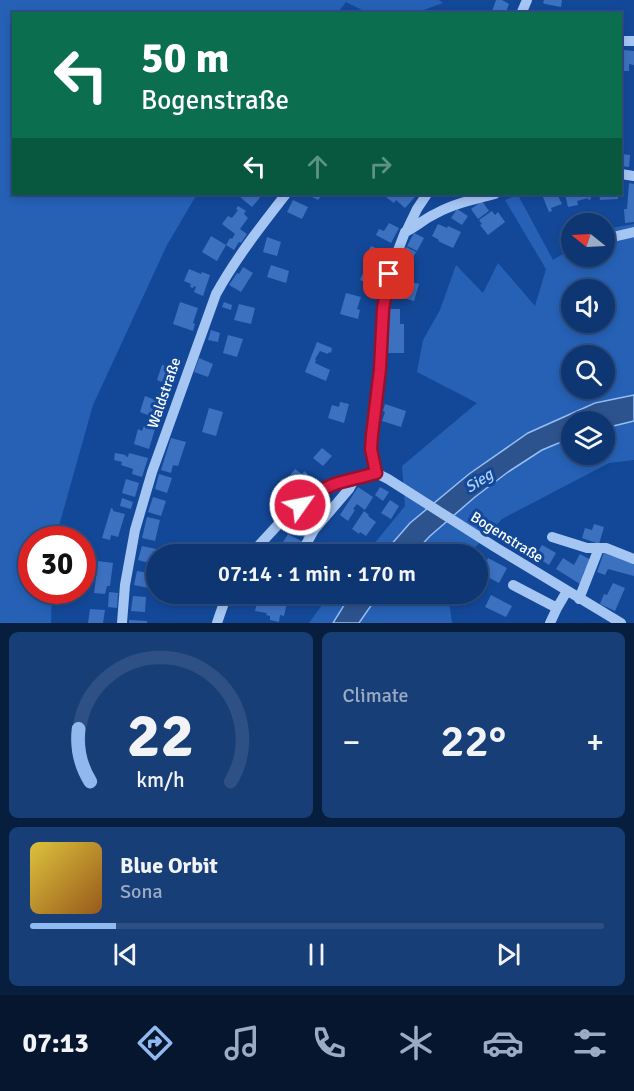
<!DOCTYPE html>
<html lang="en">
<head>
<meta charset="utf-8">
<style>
	:root { --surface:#0e3672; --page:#173e77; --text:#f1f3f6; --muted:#9babc4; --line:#2e5084; --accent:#90b9f0 }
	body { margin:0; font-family:Signika,sans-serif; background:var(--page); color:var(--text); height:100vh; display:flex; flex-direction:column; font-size:22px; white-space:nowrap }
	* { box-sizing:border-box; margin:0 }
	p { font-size:20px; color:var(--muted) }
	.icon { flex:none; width:33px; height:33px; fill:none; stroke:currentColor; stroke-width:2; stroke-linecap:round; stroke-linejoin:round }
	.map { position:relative; height:623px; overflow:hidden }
	.side { display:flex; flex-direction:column; gap:9px; padding:9px; background:#081e3f; flex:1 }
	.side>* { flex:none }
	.hud { position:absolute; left:12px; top:12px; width:610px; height:183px; border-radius:0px; box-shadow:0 3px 9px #0003,0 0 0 2px var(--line); background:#0b6e4f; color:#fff; overflow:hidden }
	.needle { width:39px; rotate:288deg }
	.buttons { position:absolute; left:561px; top:213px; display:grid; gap:12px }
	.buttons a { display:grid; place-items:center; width:54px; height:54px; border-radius:50%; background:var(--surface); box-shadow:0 3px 9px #0003,0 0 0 2px var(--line); font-size:30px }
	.speed { position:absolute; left:18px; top:526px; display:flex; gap:12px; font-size:30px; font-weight:700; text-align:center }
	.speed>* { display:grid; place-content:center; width:78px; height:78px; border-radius:50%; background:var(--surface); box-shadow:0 3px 9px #0003,0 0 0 2px var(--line); line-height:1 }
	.speed .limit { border:9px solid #d22; background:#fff; color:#111 }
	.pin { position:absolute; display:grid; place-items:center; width:51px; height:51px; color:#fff; margin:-26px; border-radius:12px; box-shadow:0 3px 9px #0006 }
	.me { position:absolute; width:66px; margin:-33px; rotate:57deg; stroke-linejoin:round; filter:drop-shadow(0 0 4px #0008) }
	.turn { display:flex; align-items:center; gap:21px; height:126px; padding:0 30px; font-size:27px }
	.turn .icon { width:78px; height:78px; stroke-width:2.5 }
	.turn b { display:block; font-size:42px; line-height:51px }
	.lanes { display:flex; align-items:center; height:57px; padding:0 30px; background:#0003; justify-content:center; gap:30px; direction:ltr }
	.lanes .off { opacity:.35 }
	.big { font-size:45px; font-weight:600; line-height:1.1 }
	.side .card { flex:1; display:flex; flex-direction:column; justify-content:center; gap:9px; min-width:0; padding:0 21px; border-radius:9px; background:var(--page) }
	.side .dial { align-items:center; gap:0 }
	.dial svg { height:156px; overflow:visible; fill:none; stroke:var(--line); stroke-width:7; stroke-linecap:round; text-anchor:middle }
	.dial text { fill:var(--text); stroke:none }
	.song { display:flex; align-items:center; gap:18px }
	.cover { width:72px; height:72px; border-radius:9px; background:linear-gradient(135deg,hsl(50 70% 55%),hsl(30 70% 35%)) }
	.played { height:6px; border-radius:3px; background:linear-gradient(90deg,var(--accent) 15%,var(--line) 15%) }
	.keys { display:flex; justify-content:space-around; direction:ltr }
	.heat { display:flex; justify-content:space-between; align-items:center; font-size:33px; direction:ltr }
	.side .tiles { flex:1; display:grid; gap:9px; grid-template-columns:1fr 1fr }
	.card:last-child { grid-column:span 2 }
	.trip { position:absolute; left:146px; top:544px; width:342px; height:60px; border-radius:30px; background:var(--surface); box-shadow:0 3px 9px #0003,0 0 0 2px var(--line); font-weight:600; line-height:60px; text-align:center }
	.tab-bar { display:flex; height:96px; justify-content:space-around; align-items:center; background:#06162e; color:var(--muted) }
	.tab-bar .icon { width:42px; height:42px }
	.tab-bar .active { color:var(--accent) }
	.tab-bar b { font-size:27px; color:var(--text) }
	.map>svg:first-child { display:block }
	.green { fill:#2661b6; fill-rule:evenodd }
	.water { fill:#2d538f; stroke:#97bff6; stroke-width:1.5 }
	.building { fill:#3c71c0 }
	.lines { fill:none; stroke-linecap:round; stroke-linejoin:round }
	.minor { stroke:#a5c5f3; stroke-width:10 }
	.route-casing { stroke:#92132f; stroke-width:15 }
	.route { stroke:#e11d48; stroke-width:10 }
	.labels { text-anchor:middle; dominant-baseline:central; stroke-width:6; stroke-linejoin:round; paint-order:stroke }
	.street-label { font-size:15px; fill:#fff; stroke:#134898 }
	.water-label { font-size:16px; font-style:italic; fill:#b1d0fa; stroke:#134898 }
</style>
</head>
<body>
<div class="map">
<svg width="634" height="623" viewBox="0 0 634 623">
	<rect width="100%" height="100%" fill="#134898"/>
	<path class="green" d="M0,0H439L443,3L415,13L370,14L346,2L337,14H14V194H197L167,245L93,405L55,540H32V591H52L51,623H0Z
		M518,195L553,260L571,249L572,256H604L605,229L634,224V395L595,403L528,433L469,474L410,523L382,555H365L405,506L402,466L477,403L417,372L423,340L440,310L456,265L483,293L498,263L535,306L546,269L505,200ZM572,290H604V322H572ZM572,356H604V388H572Z
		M634,421V460L609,463L502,519L468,555H412L430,536L475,497L508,472L542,450L571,438L572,454H604L605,428Z
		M330,594H351L333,623H309Z
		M379,594H448L452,623H359Z"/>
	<path class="water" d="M634,395V421L605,428L604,422H572L571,438L542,450L508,472L475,497L430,536L412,555H382L410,523L469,474L528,433L595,403Z
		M351,594H379L359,623H333Z"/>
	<path class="building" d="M496,0H502L509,4L505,14H491Z
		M544,0H562L561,7L545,4L543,3Z
		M623,50L634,51V65L629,64V71H622Z
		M621,154L630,155L629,167L621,166Z
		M629,183L634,184V222L625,223L624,209H627Z
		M243,194H263L252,207L240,197Z
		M306,194H323L318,200Z
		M384,194H398L400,196L402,194H411L415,197L405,208L396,200L394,203L383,195Z
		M551,194H557L562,204L551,208L552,211L549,212L543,197Z
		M565,194H590L591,199L588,200V198L577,201L578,205L568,207Z
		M599,194H618V199L600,200Z
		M293,200L308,207L302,219L287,212Z
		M482,201L489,211L478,219L471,209Z
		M238,206L246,211L244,214L248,218L240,229L247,234L241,243L239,242L234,250L226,245L217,261L202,252L211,236L226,245L230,238L232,239L235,234L222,224L228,216L232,218L238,210L236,209Z
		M457,209L468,216L462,225L451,218Z
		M492,211L495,215L498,212L505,222L488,235L480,225L482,224L479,220Z
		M389,223L399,228L391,243L376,235L379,229L384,231Z
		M438,224L447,228L448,226L461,232L453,248L438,241L439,240L432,236Z
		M414,233L424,238L417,251L407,246Z
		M267,237L281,242L277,256L263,252Z
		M371,246L383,251L380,259L383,260L379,269L383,271L376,287L360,280L371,255L367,254Z
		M406,247L416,252L407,269L397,264Z
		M271,265L289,271L286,283L267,277Z
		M243,267L253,273L241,292L229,285L237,273L239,274Z
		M189,269L201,274L202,272L210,275L203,296L194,292L196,287L194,286L193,288L190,287L191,284L184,281Z
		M401,279L419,284L414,301L396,296Z
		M346,293L361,297L357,309L360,310L358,319L340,314Z
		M180,302L198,308L193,323L195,324L193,331L173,324Z
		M224,302L232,305L231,310L222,307Z
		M239,304L255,308L251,324L234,320Z
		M390,309H400V324H404V353H387L386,318H390Z
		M211,330L220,333L218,342L208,340Z
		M228,335L243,339L237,357L223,353Z
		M317,342L332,348L331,353L329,352L328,354L320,351L315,359L316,360L315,363L330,370L326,381L305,372Z
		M199,358L213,364L208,377L194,372Z
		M162,365L170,367L169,370L175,372L170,385L157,380Z
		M145,396L158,401L157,404L163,406L158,419L140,412Z
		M340,402L349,404L344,423L328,418L332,405L339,407Z
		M385,404L406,411L401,427L382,421L385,412L383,411Z
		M209,408L223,412L216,436L202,432Z
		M144,426L155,429L149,449L134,444L138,429L142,431Z
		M171,438L186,442L178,466L173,465L171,473L161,470Z
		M322,448L332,456L323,466L313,458Z
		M115,453L126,455L125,456L128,457L129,453L148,458L142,477L132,474L133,469L121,465L122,462L114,460Z
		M295,469L302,474L304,471L308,474L299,487L300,488L288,504L272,492L282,479L285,482Z
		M159,474L172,478L167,493L155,489Z
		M126,479L139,483L135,497L122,493Z
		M358,487L373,497L365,510L357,504L353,509L355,510L348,521L340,515Z
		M380,487L389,492L383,501L375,495Z
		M153,497L166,501L161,516L148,512Z
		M122,498L133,502L131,509L120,506Z
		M390,500L399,506L391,519L381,513Z
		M111,508L113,509V511L125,514L118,537L111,535L110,540L102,538Z
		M364,511L369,515L368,516L376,522L366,536L360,532L359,534L352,529Z
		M147,517L160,520L155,541L142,538Z
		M295,518L311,528L305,538L289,527Z
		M594,524L604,527L599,544L582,538L585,528L592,530Z
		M288,534L305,543L296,555H293L280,547Z
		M542,545L556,553L549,565L532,554L535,549L538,551Z
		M142,546L156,549L153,564L138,560Z
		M604,552L634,562V576L608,569L605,575L597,572Z
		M580,554L591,560L583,574L585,575L580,584L556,569L563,558L574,565Z
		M478,558L486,562L488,558L507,568L499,583L482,574L477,583Z
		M98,561L113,563L110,586H107L105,594L94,593Z
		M137,571L155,574L154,582L150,581L149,588L134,585Z
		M613,583L625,588L615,611L600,604L604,594L607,595Z
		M109,592L118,593L117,608L108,607Z
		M491,595L512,606L506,617L485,607Z
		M133,596L146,597L145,612L131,611Z
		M258,598L287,603L284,616L280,615L279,622L270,620V616L266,615L267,613L255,611Z
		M90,609L105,610L103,623H88Z
		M129,620L147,621V623H129Z"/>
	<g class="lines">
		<path class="minor" d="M521,14L527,0
			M621,41H634
			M621,174L634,176
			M406,232L417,209L427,194
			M604,239L634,232
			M376,473L371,449L372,435L380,369L383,309L389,274L405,232C416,227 424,219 435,214C453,204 475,199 495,194
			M376,473L388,479L495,547L621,623
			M552,537L587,548H606L634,559
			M250,555L286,516L315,493L336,483L354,480L376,473
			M300,555L314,530L349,489L354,480
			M513,585L557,608L567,591
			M579,599L599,548
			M122,623L125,585L135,530L152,472L216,294C236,258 261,226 286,194
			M217,623L227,594
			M550,623L557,608"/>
	</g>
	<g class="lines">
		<defs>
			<path id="route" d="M300,505C312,496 324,487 338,483C351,479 363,477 376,473L371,449L372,435L380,369L383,309L389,274"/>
		</defs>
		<use href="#route" class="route-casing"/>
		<use href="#route" class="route"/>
	</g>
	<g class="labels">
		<g class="street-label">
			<text transform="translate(164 393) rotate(-71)">Waldstraße</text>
			<text transform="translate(507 537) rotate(32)">Bogenstraße</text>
		</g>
		<g class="water-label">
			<text transform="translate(479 481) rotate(-33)">Sieg</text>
		</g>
	</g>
</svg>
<div class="buttons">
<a><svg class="needle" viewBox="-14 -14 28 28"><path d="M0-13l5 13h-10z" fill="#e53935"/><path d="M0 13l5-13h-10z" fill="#9babc4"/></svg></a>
<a><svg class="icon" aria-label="sound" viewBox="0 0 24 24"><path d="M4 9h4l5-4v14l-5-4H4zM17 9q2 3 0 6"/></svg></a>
<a><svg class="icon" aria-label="search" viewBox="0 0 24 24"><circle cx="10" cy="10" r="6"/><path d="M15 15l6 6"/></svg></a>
<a><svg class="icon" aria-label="layers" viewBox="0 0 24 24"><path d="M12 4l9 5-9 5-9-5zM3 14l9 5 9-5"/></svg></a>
</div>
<div class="speed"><div class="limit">30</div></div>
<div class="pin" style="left:389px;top:274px;background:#d93025"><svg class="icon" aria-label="arrive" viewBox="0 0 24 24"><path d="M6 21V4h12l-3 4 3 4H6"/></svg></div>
<svg class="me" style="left:300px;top:505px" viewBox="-20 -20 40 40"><circle r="17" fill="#e11d48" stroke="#fff" stroke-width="3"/><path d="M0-11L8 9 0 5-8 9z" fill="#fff"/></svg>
<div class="trip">07:14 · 1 min · 170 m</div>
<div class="hud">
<div class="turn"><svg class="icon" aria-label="left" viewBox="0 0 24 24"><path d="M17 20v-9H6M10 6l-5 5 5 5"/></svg><div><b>50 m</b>Bogenstraße</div></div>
<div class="lanes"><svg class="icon" aria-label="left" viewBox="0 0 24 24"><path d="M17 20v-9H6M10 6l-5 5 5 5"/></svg><svg class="icon off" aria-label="ahead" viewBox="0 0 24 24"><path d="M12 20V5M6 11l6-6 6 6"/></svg><svg class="icon off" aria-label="right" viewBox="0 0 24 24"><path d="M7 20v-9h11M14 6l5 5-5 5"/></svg></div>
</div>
</div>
<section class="side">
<div class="tiles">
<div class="card dial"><svg viewBox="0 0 100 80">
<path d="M14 69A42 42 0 1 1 86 69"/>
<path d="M14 69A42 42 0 0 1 8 42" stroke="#90b9f0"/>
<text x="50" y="56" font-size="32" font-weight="700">22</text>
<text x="50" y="72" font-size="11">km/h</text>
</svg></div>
<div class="card"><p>Climate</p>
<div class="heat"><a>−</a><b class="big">22°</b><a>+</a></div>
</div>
<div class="card">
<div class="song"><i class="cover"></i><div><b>Blue Orbit</b><p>Sona</p></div></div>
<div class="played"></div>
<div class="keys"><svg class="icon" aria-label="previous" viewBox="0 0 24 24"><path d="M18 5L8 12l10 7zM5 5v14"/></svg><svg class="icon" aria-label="pause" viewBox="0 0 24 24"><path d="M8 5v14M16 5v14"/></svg><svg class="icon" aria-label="next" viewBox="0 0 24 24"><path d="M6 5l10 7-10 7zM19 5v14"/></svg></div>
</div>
</div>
</section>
<nav class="tab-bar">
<b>07:13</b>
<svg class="icon active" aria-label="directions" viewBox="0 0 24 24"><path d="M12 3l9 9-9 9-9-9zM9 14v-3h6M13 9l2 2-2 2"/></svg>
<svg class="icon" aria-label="music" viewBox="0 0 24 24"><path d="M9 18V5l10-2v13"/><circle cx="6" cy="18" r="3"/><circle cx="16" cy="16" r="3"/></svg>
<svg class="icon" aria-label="phone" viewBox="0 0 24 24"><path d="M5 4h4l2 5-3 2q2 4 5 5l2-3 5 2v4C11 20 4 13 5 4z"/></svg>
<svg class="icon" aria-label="climate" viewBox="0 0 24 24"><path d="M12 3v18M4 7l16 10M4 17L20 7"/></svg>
<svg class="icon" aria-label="car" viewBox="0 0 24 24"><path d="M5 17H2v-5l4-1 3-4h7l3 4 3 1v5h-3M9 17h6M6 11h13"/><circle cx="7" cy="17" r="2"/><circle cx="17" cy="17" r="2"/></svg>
<svg class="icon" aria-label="filters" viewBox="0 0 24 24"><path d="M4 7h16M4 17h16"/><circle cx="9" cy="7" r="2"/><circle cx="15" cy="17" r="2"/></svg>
</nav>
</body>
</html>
